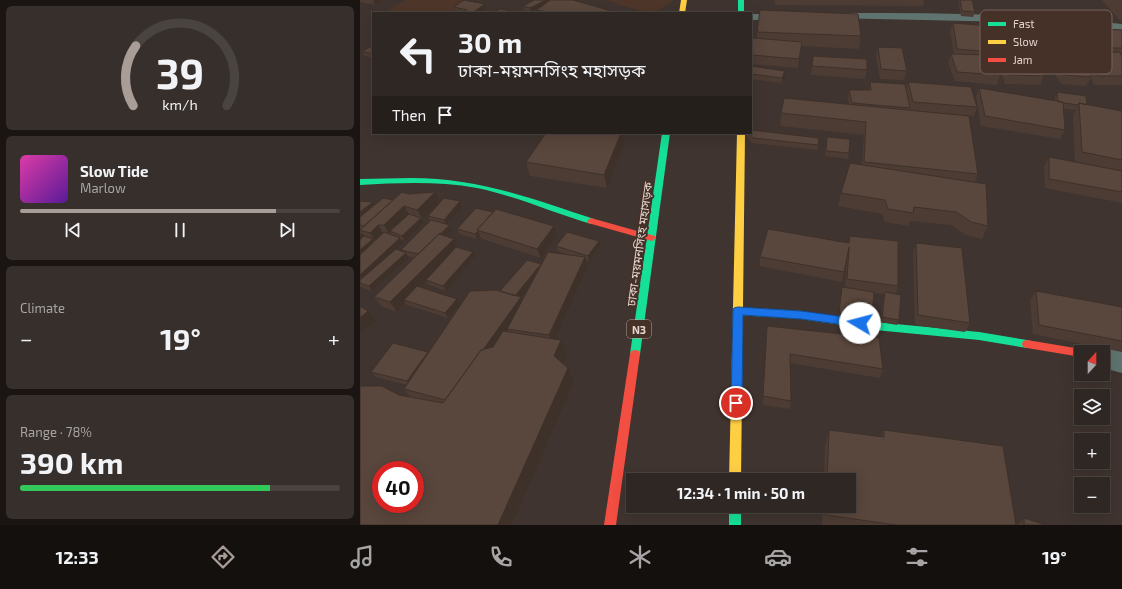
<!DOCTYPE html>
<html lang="en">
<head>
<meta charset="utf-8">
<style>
	:root { --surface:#2f2723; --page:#372f2b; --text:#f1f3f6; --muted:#a7a5a6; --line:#4a4441; --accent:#a99d97 }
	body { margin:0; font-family:"Exo 2","Noto Sans Bengali",sans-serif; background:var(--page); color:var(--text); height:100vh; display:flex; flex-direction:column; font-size:15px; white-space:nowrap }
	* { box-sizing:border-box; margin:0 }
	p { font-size:13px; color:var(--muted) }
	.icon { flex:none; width:22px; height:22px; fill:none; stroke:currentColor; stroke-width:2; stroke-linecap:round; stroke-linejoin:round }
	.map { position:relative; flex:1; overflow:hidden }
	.side { display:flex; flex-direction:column; gap:6px; padding:6px; background:#1a1513; width:360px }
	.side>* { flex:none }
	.hud { position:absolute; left:12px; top:12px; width:380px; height:122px; border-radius:0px; box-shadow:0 4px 16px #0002,0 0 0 1px var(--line); background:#2f2723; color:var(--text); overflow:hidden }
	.needle { width:26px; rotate:21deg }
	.buttons { position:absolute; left:714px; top:345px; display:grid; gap:8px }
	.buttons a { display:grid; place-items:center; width:36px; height:36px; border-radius:0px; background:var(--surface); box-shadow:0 4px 16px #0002,0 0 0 1px var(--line); font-size:20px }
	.speed { position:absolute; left:12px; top:461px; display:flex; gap:8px; font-size:20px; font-weight:700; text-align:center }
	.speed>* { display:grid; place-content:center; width:52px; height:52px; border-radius:50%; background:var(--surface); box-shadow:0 4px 16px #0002,0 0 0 1px var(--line); line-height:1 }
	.speed .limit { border:6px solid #d22; background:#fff; color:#111 }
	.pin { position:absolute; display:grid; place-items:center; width:34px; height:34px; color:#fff; margin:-17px; border:2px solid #fff; border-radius:50%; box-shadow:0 1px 4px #0007 }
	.me { position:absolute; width:44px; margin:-22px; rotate:278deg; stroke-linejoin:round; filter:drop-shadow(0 0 3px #0008) }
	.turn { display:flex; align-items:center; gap:14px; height:84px; padding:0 20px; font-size:18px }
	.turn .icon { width:52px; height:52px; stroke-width:2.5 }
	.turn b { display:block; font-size:28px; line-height:34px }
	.then { display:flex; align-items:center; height:38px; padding:0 20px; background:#0003; gap:8px; font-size:15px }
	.big { font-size:30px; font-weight:700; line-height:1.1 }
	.side .tile { flex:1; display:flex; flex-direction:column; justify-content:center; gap:6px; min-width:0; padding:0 14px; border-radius:6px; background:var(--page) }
	.side .dial { align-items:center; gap:0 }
	.dial svg { height:104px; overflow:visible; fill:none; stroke:var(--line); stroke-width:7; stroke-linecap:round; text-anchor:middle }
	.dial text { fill:var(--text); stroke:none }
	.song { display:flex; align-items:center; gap:12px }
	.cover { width:48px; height:48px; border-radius:6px; background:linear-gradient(135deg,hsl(320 70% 55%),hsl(270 70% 35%)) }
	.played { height:4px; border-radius:2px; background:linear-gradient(90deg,var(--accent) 80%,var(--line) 80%) }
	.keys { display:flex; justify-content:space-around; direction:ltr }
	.heat { display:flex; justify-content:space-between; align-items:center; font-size:22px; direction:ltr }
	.charge { height:6px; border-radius:3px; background:linear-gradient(90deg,#34c759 78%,var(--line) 0) }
	.trip { position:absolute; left:266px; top:473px; width:230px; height:40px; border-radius:0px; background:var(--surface); box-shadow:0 4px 16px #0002,0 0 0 1px var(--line); font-weight:700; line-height:40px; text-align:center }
	.tabs { display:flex; height:64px; justify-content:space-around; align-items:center; background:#13100e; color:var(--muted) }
	.tabs .icon { width:28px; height:28px }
	.tabs .current { color:var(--accent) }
	.tabs b { font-size:18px; color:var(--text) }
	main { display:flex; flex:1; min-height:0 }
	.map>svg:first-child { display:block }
	.built { fill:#4f362b }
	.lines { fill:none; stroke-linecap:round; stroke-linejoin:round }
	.lane { fill:#5f746e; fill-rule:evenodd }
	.street { fill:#5f746e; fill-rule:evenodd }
	.fast { fill:#16e098; fill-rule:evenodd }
	.slow { fill:#ffcf43; fill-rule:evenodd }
	.jam { fill:#f24e42; fill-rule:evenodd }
	.wall { fill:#4d3c34; fill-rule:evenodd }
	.shaded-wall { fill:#3e312a }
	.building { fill:#59463c; stroke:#3e312a; fill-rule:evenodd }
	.route { fill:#1a73e8; stroke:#114b97 }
	.labels { text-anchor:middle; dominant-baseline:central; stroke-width:4; stroke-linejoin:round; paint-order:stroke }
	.shield { fill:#463128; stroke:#b3a49d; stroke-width:1 }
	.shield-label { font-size:11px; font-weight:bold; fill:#e2d5cf }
	.street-label { font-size:12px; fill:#e2d5cf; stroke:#463128 }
	.key { fill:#463128; stroke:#75625a; stroke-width:1 }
	.key-label { font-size:11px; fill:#e2d5cf }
</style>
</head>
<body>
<main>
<section class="side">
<div class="tile dial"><svg viewBox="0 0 100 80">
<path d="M14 69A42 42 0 1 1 86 69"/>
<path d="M14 69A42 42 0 0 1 16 23" stroke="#a99d97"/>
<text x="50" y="56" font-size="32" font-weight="700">39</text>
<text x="50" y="72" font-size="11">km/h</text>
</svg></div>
<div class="tile">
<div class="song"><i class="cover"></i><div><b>Slow Tide</b><p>Marlow</p></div></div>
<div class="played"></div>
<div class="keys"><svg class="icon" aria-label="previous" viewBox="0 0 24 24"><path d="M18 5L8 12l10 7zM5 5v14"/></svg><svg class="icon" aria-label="pause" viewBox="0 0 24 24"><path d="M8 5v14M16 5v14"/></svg><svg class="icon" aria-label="next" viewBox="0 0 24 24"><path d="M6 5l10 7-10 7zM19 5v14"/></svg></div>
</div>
<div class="tile"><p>Climate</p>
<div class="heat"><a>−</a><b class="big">19°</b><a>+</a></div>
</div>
<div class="tile"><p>Range · 78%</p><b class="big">390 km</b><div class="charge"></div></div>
</section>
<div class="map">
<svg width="762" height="525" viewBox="0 0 762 525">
	<rect width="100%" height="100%" fill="#3f342f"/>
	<path class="built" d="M45,0H110L90,13H24Z
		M245,0H314L294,13H287Z"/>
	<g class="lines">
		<path class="lane" d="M474,13C570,13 666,13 762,24V30L654,22L470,18L468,16L470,14Z
			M391,14H424L430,17L424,20H391Z"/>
		<path class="street" d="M743,346L762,351V373L743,368V352H733L734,349Z"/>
		<path class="fast" d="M378,0H384V13H378Z
			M302,133H310L280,354L279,357L275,358L271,357L270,354Z
			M51,178C118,178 171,198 234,219L235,221L231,224C193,213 156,196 117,188C78,181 39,183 0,185V179Z
			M378,307L441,311L515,322L619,332L667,340L671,341L672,344L671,347L667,348L619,340L515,330L441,319L378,315L375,314L373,311L375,308Z
			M369,506H381V525H369Z"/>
		<path class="slow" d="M321,0H327L325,13H319Z
			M377,133H385L381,480H369Z"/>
		<path class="jam" d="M231,218L295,236L296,238L292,241L228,223L227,221Z
			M667,340L721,349L726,352H721V357L667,348L663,347L662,344L663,341Z
			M275,350L279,351L280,354L256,525H244L270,354L271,351Z"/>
	</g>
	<path class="wall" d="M0,0H23L15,5L0,2Z
		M415,0H564L563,6L415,5Z
		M598,0H612L615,12L613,17L601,16Z
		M742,0H762V23Z
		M163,6L259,13H177V10L179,9L171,13L164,11Z
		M94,7L126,9L120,13H101L95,12Z
		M593,23L635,52L634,55L640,75L637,85L595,81L588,63L591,54H594L590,32Z
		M636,25L657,37L655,42L639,41L635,30Z
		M683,27L719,35L722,28L762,30V85H734L731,78L726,86L701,84L687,63L689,57L680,36Z
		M397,32L501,36L499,49L442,46L438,68L391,64V47L397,39Z
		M13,45V58L5,56L2,52Z
		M518,47L547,71L544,80L520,79L516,56Z
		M642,55L684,76L680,85L645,84L639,64Z
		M453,56L507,70L505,79L451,75Z
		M391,66L425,76L422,83L391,79Z
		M510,82L546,89L548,82L617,107L614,116L602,115L618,174L615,182L628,226L622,239L606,235L591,225L550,221L549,226L525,222L522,214L478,206L481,193L502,165L504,135L420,126L421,113L489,104L488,100L489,90H509Z
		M619,88L695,101V97L697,92L727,105L762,111V203L685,188L684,167L689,157L715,162L713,116L716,110L704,109L705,130L700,139L621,126L616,97Z
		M186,133H263L265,143L247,188L170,176L166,162Z
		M386,133L459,138L458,150L392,143L386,135Z
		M467,137L489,153L488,159L465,156Z
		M33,200L80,202L63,219H62L64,223L45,241L41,239L43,243L36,249L43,252L41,250L70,221L68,216L100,201L102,206L87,224L90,225L92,230L86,236L99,248L115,257L86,291L69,285L66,281L60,287L100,304L88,318L47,305L45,303L37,312L21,306L14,297L55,258L48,256L49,258L12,291L1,287L0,285V231L2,232L0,230L1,229H0V201L15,205Z
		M194,226L197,236L181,258L122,239L120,236L117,239L99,234L97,229Z
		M490,236L538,286L536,294L539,320L537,325L520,322L524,294L514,293L512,318L510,323L478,318L482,287L485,288L487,257L482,282L400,266V257L488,243Z
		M556,243L610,323L605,332L555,325L553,252Z
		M196,246H241L229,261L226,260L228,266L195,339L201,340L207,355L203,364L214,382L152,525L39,395L50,397L44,389L47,385L15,377L11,372L68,352V353L140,292V291L181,264L207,254L197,251ZM170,286L162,300L161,297Z
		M676,291L762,307V352L673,334L670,300Z
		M407,326L523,369L520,378L430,363L431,401L430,409L403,405Z
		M469,430L521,437L524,430L656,525H462L463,506H489V480H464L465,446Z
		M664,518L686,525H657Z"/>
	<path class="shaded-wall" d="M13,0H23L15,5Z
		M186,0H196L171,13L170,8Z
		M125,4L126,9L120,13H112Z
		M442,42L441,51L438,68L439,59Z
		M425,71V76L422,83V78Z
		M261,133H263L265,143L247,188L244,175Z
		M75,192L80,202L63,219L57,210Z
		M100,201L102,206L86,225L84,220Z
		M13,202L17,208L0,219V212Z
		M44,206L50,216L30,231L31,234L30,235L24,225Z
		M61,218L64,223L45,241L42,236Z
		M18,225L24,235L16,242L10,233Z
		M90,225L92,230L63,260L60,255Z
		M194,226L197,236L181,258L177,249Z
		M118,231L120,236L117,239L115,234Z
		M2,233L6,238L0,242V234Z
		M40,238L43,243L2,282L0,279V275Z
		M13,239L16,244L0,258V250Z
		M94,239L99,248L66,280V281L47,301L44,300L45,303L37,312L30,302Z
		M239,241L241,246L229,261L228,256Z
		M113,252L115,257L86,291L83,286Z
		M46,253L49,258L12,291L9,286Z
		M225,257L228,266L193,344L189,335Z
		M181,264L183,269L158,301L155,296Z
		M161,297L165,307L147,329L148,331L92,409L85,400Z
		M97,299L100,304L88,318L85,313Z
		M8,311L16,321L0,333V318Z
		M201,340L207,355L200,371L194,356Z
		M68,352L71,356L50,385L47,381Z
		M208,368L214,382L152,525H138Z"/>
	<path class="building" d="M104,0L125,4L112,13H103L107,10L94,7Z
		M174,0H186L170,8L163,6Z
		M190,0H213L259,13H192L177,10Z
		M600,0H612L615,12L602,11Z
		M140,9L152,11L149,13H134Z
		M400,10L498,14L501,36L397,32Z
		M593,23L629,26L635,52L597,49Z
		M722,28L762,30V48H733Z
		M393,38L442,42L439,59L391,55V47Z
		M13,45V53H12L2,52Z
		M518,47L542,48L547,71L521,69Z
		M760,52L762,56V76H739L728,53Z
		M591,54L636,55L640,75L597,72Z
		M691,54H722L731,77L705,75Z
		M642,55L678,58L684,76L649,75Z
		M453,56L507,59V70L452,66Z
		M391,66L425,71L422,78L391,74Z
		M510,82L545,84L550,108L492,103L489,90H511Z
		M548,82L611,87L617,107L553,102Z
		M619,88L703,102L705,130L625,116Z
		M697,92L726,96L727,105L719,103L718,105L704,103L703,102H698Z
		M424,98L609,116L618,174L504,162L506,122L421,113Z
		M719,103L762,111V160L722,152Z
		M391,130L459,138L458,145L393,138L389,133H391Z
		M186,133H261L244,175L166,162Z
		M467,137L490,139L489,153L466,151Z
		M689,157L762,171V192L689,179Z
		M490,163L626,184L628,226L611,222L596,212L554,207L553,213L528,209L525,200L481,193Z
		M42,192L48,194L75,192L57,210L44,206L24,225H18L10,233L0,230Z
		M23,198L33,200L4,226L0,225V217Z
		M84,198L100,201L84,220L68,216Z
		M0,201L13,202L0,212Z
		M116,208L133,212L117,230L118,231L115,234L97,229Z
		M136,209L194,226L177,249L117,230Z
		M49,214L61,218L42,236L30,231Z
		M71,220L90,225L80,234H79L58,254L41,250Z
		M408,229L489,243L490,236L538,241V286L487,279L489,247L484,272L400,257Z
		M24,232L40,238L0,275V255Z
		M207,232L239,241L228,256L196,246Z
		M79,234L94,239L30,302L14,297Z
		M4,236L13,239L0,250V240Z
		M556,243L602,248L610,323L558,315Z
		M96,247L113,252L83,286L66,280Z
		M36,249L46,253L9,286L0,283V280Z
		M188,252L225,257L189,335L147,329Z
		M167,260L181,264L155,296L140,291Z
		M57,286L97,299L85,313L44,300Z
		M482,287L514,292L512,318L479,313Z
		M136,290L161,297L123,350H121L85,400L44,389L110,291Z
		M676,291L762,307V341L679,325Z
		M525,292L541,295L539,320L522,317Z
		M0,306L8,311L0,318Z
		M407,326L519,338L523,369L430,354L431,401L403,396Z
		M143,331L201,340L194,356L208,368L138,525H0V386H22L39,395L83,403L121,350L133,347ZM21,470H55V504H21Z
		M33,343L68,352L47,381L11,372Z
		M469,430L524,437V430L643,446L656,525H536L466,515V506H489V480H467Z
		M664,518L686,525H664Z"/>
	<path class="route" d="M378,307L441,311L500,319L504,321L505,323L504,326L500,327L441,319L383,315L382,403L380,407L376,408L372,407L371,403L373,310L374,308Z"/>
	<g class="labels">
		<rect class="shield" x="267" y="320" width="24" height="18" rx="3"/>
		<g class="shield-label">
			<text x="279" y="329">N3</text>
		</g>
		<g class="street-label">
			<text transform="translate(279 244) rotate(-82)">ঢাকা-ময়মনসিংহ মহাসড়ক</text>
		</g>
	</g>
	<rect x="620" y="10" width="132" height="64" rx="6" class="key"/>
	<rect x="628" y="22" width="18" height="4" fill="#16e098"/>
	<rect x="628" y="40" width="18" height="4" fill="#ffcf43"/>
	<rect x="628" y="58" width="18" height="4" fill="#f24e42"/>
	<g class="key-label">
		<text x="653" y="28">Fast</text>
		<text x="653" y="46">Slow</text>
		<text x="653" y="64">Jam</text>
	</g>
</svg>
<div class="buttons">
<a><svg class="needle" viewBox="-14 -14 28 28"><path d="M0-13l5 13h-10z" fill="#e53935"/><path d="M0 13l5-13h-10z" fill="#a7a5a6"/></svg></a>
<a><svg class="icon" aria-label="layers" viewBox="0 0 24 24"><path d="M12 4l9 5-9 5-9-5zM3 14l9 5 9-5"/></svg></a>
<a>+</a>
<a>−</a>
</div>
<div class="speed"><div class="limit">40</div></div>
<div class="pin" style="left:376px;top:403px;background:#d93025"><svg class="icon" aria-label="arrive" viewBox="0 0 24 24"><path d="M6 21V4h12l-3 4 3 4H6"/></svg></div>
<svg class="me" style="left:500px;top:323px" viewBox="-20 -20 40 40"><circle r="19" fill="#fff"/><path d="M0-13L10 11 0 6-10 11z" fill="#1a73e8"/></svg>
<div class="trip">12:34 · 1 min · 50 m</div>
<div class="hud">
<div class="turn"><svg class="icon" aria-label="left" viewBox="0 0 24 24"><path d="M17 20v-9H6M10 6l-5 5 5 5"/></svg><div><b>30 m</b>ঢাকা-ময়মনসিংহ মহাসড়ক</div></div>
<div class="then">Then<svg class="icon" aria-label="arrive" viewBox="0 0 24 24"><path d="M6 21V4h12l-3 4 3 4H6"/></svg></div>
</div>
</div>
</main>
<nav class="tabs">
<b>12:33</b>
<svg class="icon current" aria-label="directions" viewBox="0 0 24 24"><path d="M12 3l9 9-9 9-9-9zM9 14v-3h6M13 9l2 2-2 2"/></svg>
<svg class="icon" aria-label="music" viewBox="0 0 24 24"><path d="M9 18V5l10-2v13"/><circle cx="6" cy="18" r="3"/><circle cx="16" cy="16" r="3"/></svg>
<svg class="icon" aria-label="phone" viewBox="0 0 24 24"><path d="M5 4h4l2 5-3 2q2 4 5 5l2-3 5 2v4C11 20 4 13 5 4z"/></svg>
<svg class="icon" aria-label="climate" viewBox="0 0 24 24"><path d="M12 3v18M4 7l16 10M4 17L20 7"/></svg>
<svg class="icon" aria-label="car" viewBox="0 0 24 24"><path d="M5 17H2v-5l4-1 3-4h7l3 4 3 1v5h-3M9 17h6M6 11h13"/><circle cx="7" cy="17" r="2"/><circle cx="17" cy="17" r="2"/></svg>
<svg class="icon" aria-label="filters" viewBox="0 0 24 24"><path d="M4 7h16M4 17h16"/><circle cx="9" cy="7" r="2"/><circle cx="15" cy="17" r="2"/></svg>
<b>19°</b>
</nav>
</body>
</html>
